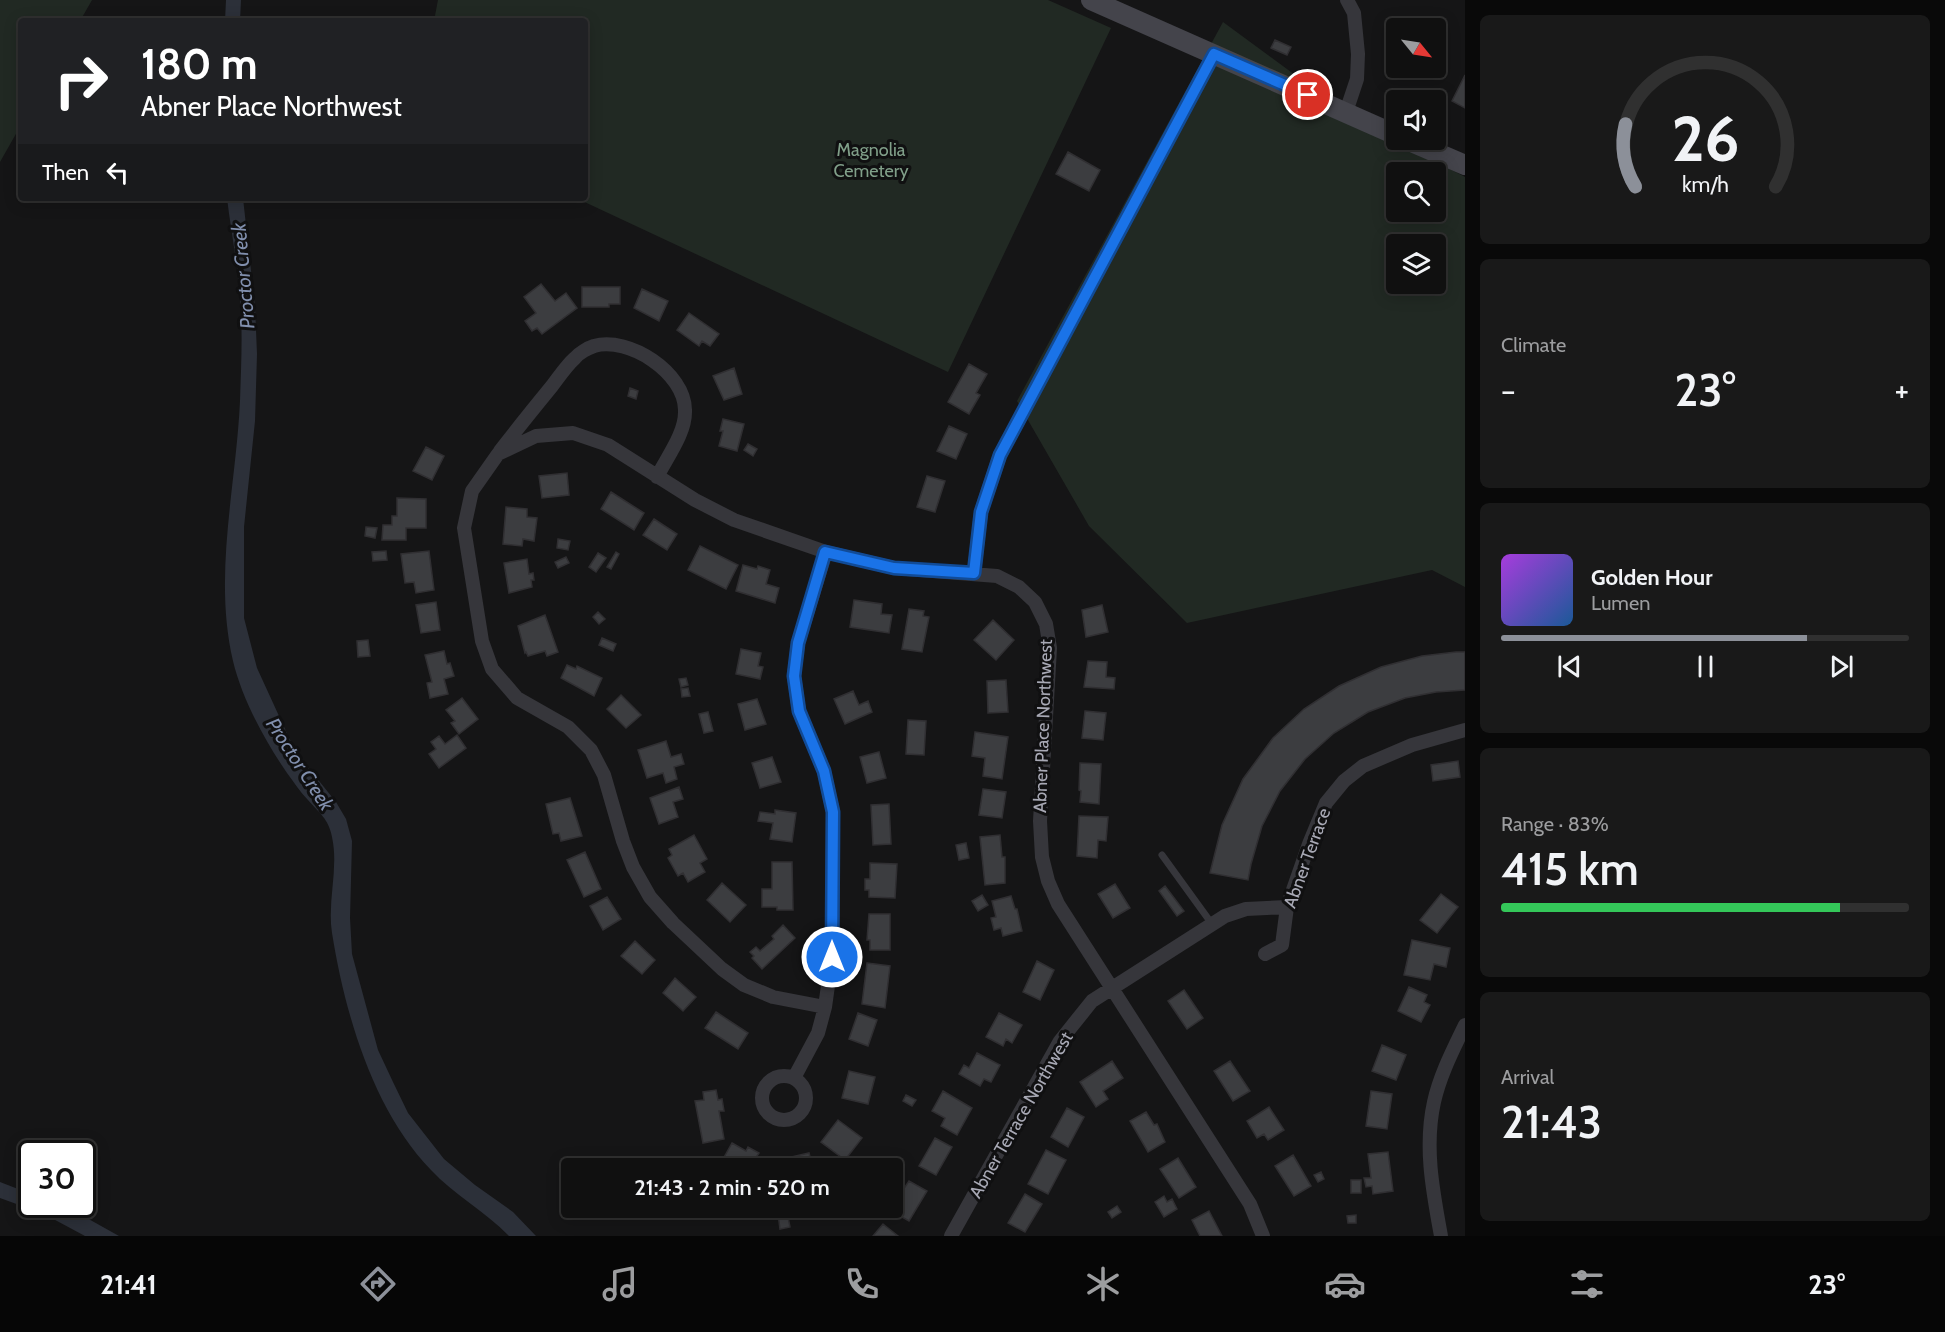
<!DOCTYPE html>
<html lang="en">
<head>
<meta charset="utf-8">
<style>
	:root { --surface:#101010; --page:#191919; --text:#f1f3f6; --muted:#9c9d9f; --line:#303030; --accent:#8c9099 }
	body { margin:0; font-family:Cabin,sans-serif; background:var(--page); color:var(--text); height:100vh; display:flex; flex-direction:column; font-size:22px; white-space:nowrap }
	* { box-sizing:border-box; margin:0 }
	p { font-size:20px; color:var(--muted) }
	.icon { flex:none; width:33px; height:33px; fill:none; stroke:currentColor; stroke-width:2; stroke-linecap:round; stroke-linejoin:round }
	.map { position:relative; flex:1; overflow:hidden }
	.panel { display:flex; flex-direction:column; gap:15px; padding:15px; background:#090909; width:480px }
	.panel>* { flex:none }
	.guide { position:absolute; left:18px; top:18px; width:570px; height:183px; border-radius:6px; box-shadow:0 3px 15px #0003,0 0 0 2px var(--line); background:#202124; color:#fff; overflow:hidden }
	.needle { width:39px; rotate:120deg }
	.buttons { position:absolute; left:1386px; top:18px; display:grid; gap:12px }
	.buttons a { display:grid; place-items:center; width:60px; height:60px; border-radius:6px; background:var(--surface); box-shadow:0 3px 15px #0003,0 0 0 2px var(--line); font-size:30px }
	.speed { position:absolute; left:18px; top:1140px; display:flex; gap:12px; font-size:30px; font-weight:700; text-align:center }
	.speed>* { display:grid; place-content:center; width:78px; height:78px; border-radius:50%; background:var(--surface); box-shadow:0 3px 15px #0003,0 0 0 2px var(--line); line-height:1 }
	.speed .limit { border:3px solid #111; border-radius:9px; background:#fff; color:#111 }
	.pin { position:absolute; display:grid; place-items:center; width:51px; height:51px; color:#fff; margin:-26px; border:3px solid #fff; border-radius:50%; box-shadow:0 2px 6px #0007 }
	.me { position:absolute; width:66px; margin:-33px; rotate:0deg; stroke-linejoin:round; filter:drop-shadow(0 0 4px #0008) }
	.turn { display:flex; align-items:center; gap:21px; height:126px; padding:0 24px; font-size:27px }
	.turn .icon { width:78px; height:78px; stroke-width:2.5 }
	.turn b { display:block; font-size:42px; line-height:51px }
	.then { display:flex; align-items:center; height:57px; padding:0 24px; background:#0003; gap:12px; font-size:22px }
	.big { font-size:45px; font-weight:600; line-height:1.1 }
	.panel .card { flex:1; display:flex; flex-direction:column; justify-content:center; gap:9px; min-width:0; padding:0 21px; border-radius:9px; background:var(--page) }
	.panel .dial { align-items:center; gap:0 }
	.dial svg { height:156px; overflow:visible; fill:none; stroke:var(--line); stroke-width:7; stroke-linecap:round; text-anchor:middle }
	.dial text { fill:var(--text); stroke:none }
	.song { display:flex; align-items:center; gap:18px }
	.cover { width:72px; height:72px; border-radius:9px; background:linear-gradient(135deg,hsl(280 70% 55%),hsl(210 70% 35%)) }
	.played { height:6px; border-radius:3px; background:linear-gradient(90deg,var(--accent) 75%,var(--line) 75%) }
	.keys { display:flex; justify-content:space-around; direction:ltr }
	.heat { display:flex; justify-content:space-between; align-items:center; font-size:33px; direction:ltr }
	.charge { height:9px; border-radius:4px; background:linear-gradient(90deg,#34c759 83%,var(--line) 0) }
	.trip { position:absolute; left:561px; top:1158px; width:342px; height:60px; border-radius:6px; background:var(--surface); box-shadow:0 3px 15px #0003,0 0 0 2px var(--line); font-weight:600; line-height:60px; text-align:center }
	.tab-bar { display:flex; height:96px; justify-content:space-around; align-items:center; background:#060606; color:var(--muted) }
	.tab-bar .icon { width:42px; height:42px }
	.tab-bar .on { color:var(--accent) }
	.tab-bar b { font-size:27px; color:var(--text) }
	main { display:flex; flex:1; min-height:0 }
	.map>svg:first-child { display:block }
	.green { fill:#212923; fill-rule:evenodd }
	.water { fill:#2c3039 }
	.building { fill:#3c3d40; stroke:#302f32; stroke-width:1.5 }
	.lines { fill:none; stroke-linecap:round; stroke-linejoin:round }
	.lane { stroke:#36363b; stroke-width:7 }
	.street { stroke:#36363b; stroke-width:14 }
	.secondary { stroke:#44444b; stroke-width:20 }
	.route-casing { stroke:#114b97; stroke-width:15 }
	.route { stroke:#1a73e8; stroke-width:10 }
	.labels { text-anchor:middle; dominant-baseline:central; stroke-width:6; stroke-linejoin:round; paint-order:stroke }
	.park-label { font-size:18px; fill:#809f89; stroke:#101011 }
	.street-label { font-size:18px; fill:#a8a9b5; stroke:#101011 }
	.water-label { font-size:20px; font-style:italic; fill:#818fad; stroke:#101011 }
</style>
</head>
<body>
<main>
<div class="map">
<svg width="1465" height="1236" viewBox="0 0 1465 1236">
	<rect width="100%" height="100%" fill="#151516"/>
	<path class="green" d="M0,0H92L80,21H21V125L0,162Z
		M438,0H1048L1111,28L948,372L576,198H585V21H434Z
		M1223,22L1352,117L1465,177V587L1432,570L1187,623L1089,526L1017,401ZM1396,172H1436V212H1396ZM1396,244H1436V284H1396Z"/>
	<path class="water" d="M226,0H241L240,21H225Z
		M227,198H243L255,307L257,354L255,421L244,527V618L257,668L290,740L307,766L336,802L346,819L352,841L350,918L352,954L378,1050L393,1082L408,1113L444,1159L475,1185L513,1212L536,1236H509C485,1211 454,1195 431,1170C373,1110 345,1014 332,933C327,901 339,869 332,837C328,818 320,814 308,800C300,792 294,782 287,773C265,741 242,699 233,661C213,575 236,488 240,401C241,368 243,333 240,299C238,265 231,232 227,198Z
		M0,1182L31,1194L32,1204L57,1205L85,1217L119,1236H85L44,1214L0,1198Z"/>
	<path class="building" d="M1275,40L1291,47L1287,55L1271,48Z
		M1465,75V108L1452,101Z
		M1068,152L1100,170L1089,191L1056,174Z
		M541,284L555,301L566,293L577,308L542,334L537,328L532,331L525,321L536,313L524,297Z
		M582,287H620V304H609V307H582Z
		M642,289L668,301L659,321L634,308Z
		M689,313L719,334L710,346L702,341L699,346L677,330Z
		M969,364L987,374L976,393L980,395L969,414L948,402Z
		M734,368L742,394L724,400L713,376Z
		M630,388L638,391L636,399L628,396Z
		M723,419L744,424L737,451L719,446L723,431H720Z
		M949,426L967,434L956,459L937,451Z
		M748,444L757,449L753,456L744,450Z
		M426,447L444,456L432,480L413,471Z
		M567,473L569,495L542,498L539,476Z
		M927,476L945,481L935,512L917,507Z
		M611,492L644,513L634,530L601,509Z
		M397,498L426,499V528H406V540H382L383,525H392V516H397Z
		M506,507L527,509V517L537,518L534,541L523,539L522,546L503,544Z
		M654,519L677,534L667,550L643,535Z
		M366,527L377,528L375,538L365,536Z
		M558,539L570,541L568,550L557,548Z
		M700,546L738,565L726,589L688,570Z
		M386,551L387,560L373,561L372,552Z
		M429,551L434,590L416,593L414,582L405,583L401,554Z
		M616,552L619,554L611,569L607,567Z
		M598,553L606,558L596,572L589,567Z
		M566,557L569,563L558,568L555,562Z
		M527,559L529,574L533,573L534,580H531L532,587L509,593L504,563Z
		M743,565L757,569L758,566L770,570L766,584L779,588L775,603L736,591Z
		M854,600L882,604L881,614L892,615L889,633L850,627Z
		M436,602L440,630L421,633L416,605Z
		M1102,605L1108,632L1086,637L1082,610Z
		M909,609L924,611L923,616L929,617L922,652L902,649Z
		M598,612L605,619L599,624L593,617Z
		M545,615L558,652L547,656L545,651L528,656L526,652L525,653L518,626Z
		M993,620L1014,640L996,660L974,640Z
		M602,638L616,644L613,651L599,645Z
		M368,640L370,656L358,657L357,641Z
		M741,649L761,653L758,666L763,667L760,679L736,674Z
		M444,651L447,664L450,663L454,676L444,679L448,694L430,698L427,683L432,682L425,655Z
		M1456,652H1465V690L1436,692L1405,698L1368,712L1334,733L1305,759L1280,791L1262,826L1251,864L1248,880L1210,873L1222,825L1243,779L1273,738L1304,709L1339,686L1381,667L1422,656Z
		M1088,661L1107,662L1106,677L1115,678L1114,689L1084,687Z
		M567,665L576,669L577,666L602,678L594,696L561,678Z
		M686,678L688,685L681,687L679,679Z
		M1006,680L1008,712L988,713L987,681Z
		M688,688L690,696L682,697L681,689Z
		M853,691L859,705L868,701L872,712L845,724L834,699Z
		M621,695L641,715L626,728L607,709Z
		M462,698L478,719L459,734L451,723L455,721L446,710Z
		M757,699L766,724L745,730L738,704Z
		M1085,711L1106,713L1103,740L1082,738Z
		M708,712L713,731L704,733L699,714Z
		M908,720L926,721L924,755L906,754Z
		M975,732L1008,737L1002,779L983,776L985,758L972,756Z
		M457,735L466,748L439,768L429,754L436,749L431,742L439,736L445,744Z
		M666,741L671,757L681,754L684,764L674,767L677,779L666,783L663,773L647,778L638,750Z
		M879,752L886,778L867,783L860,757Z
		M772,757L781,782L760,788L752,763Z
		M1458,761L1460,777L1433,781L1431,765Z
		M1080,763L1101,764L1099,804L1080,802L1081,791L1079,790Z
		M679,787L683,799L673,802L678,817L659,824L650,798Z
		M983,789L1006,792L1002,818L979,815Z
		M570,798L582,836L561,841L559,833L553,834L546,804Z
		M889,804L891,844L873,845L871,805Z
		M775,810L796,813L792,842L770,839L773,823L758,821L760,812L775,814Z
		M1079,816L1108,817L1106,841L1098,840L1097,858L1077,856Z
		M694,835L707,859L700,863L705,872L688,882L683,873L678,876L668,858L672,855L669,849Z
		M1000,835L1002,857H1005V883L985,885L980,837Z
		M966,843L969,858L959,860L956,845Z
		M585,852L601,889L584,897L567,860Z
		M772,862H792L793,910H777V907H762V889H772Z
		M870,863L897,864L895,898L869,897V890H865V879H870Z
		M722,883L746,905L730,922L707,900Z
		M1115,884L1130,908L1113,918L1098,894Z
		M1165,886L1184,911L1177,916L1159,891Z
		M1441,894L1458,907L1437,933L1420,920Z
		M982,895L988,905L978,911L972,901Z
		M1011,896L1015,909H1017L1022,931L1003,936L1001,928L994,930L991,918L996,917L992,901Z
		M607,897L621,919L603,930L590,906Z
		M869,914H890V950H870V940H867Z
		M783,925L795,938L762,969L752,958L754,956L750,952L756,947L760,951L774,939L772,936Z
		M1412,940L1450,948L1446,967L1434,964L1430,980L1404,975Z
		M635,941L655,960L642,974L621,956Z
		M1037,961L1054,970L1040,1000L1023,992Z
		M867,963L890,966L885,1008L862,1004Z
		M675,978L696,997L683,1011L663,993Z
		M1409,987L1427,995L1424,1002L1430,1005L1421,1022L1398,1011Z
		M1184,990L1203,1018L1187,1029L1168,1001Z
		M716,1012L748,1033L738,1049L705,1028Z
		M858,1013L877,1020L868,1046L849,1039Z
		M999,1013L1022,1025L1012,1043L1006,1039L1003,1046L986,1037Z
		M1382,1045L1406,1055L1396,1080L1372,1071Z
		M977,1053L1000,1065L991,1082L984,1079L980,1086L959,1074L964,1065L969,1068Z
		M1112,1061L1123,1078L1103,1091L1108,1099L1096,1107L1080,1082Z
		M1230,1061L1250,1091L1233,1101L1214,1071Z
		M849,1071L875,1077L868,1104L842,1098Z
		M716,1090L718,1100L722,1099L724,1111H719L724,1139L703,1143L695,1101L704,1100L703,1092Z
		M943,1091L972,1108L957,1135L941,1126L945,1118L932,1111Z
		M1371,1091L1392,1094L1387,1129L1366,1126Z
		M906,1095L916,1100L912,1106L903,1101Z
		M1269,1107L1284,1130L1268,1140L1264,1134L1257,1138L1247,1121Z
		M1067,1108L1084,1117L1068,1147L1051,1137Z
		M1146,1112L1154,1125L1157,1124L1165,1142L1148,1152L1130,1121Z
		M838,1120L862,1138L845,1160L821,1142Z
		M935,1138L952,1147L936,1175L919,1166Z
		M732,1143L746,1151L748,1147L759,1153L757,1156L765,1161L761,1168H737L722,1161Z
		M1046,1150L1066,1160L1048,1194L1028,1184Z
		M1388,1152L1393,1191L1373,1194L1372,1186L1366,1187L1364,1178H1371L1368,1154Z
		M809,1153L813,1168H776L774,1161Z
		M1293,1155L1311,1186L1294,1196L1275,1166Z
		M1178,1158L1196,1187L1179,1198L1160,1169Z
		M1321,1172L1324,1179L1318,1182L1314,1175Z
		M892,1180L905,1187L909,1181L927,1191L909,1221L886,1208H892Z
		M1351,1180H1361V1193H1351Z
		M1025,1194L1042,1204L1025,1232L1008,1223Z
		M1164,1196L1167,1202L1172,1199L1177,1209L1164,1217L1155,1202Z
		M1117,1206L1121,1212L1112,1218L1108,1212Z
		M1209,1211L1222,1236H1200L1192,1220Z
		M787,1212L790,1227L780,1229L778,1214Z
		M1356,1215V1223H1348L1347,1216Z
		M883,1224L898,1236H873Z"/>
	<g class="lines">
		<path class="lane" d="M1162,855L1212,924"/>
		<path class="street" d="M1346,112L1357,79L1358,54L1354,13L1347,0
			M500,451C517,429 534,408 552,386C559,377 566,366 575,358C579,353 588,348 594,346C629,336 685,373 685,410C686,433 667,457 657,477
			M974,573L981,512L1000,455L1214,54
			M1265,954L1282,945L1287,907L1309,844L1326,803L1344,781L1363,766L1412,745L1465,730
			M825,1007L773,997L744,985L722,969L673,923L650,897L633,867L623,841L604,775L591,750L568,727L517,698L492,669L482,641L464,528L472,491L498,454L536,436L573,433L608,445L695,500L734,520L826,552L894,568L997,576L1019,587L1035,602L1046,624L1050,648L1040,821L1042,857L1048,881L1058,904L1250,1204L1263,1236
			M762 1098a22 22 0 1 1 44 0a22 22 0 1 1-44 0Z
			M794,1078L818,1033L825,1007L832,957L833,812L824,771L799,711L794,676L798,643L826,552
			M951,1236L1060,1041L1092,1001L1225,916L1246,909L1287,907
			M1441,1236C1433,1192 1424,1147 1434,1102C1440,1075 1453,1050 1465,1025"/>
		<path class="secondary" d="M1091,0L1396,135
			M1407,140L1465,165"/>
	</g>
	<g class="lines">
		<defs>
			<path id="route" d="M832,957L833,812L824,771L799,711L794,676L798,643L825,552L894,568L974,573L981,512L1000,455L1214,54L1308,95"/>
		</defs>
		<use href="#route" class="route-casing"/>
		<use href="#route" class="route"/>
	</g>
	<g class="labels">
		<g class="park-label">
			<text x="871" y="150">Magnolia<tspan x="871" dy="21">Cemetery</tspan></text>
		</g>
		<g class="street-label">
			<text transform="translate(1043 726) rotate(-88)">Abner Place Northwest</text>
			<text transform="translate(1307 858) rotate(-70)">Abner Terrace</text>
			<text transform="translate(1021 1115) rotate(-60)">Abner Terrace Northwest</text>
		</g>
		<g class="water-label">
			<text transform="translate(243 276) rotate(-95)">Proctor Creek</text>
			<text transform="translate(300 764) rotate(57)">Proctor Creek</text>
		</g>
	</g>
</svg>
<div class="buttons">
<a><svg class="needle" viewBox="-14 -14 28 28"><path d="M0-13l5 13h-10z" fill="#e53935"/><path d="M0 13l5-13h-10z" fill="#9c9d9f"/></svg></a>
<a><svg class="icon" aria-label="sound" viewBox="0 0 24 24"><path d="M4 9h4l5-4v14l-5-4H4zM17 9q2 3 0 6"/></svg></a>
<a><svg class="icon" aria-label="search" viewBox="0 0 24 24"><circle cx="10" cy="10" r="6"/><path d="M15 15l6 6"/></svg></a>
<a><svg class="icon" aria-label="layers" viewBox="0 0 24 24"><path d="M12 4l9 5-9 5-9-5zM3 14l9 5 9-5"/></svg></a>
</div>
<div class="speed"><div class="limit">30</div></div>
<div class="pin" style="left:1308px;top:95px;background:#d93025"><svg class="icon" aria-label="arrive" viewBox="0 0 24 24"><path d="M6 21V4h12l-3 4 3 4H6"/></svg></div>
<svg class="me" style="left:832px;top:957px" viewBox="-20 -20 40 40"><circle r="17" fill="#1a73e8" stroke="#fff" stroke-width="3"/><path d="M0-11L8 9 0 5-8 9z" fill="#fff"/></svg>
<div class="trip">21:43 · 2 min · 520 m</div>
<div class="guide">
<div class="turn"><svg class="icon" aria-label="right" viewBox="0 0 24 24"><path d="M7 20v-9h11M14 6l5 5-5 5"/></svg><div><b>180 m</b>Abner Place Northwest</div></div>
<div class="then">Then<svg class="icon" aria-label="left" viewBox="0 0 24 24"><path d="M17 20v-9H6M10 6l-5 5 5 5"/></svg></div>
</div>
</div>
<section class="panel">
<div class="card dial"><svg viewBox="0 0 100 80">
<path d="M14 69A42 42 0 1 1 86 69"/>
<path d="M14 69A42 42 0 0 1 9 37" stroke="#8c9099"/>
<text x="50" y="56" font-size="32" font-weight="700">26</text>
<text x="50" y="72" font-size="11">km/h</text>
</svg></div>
<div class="card"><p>Climate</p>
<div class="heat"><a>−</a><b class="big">23°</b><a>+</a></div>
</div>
<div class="card">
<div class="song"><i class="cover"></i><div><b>Golden Hour</b><p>Lumen</p></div></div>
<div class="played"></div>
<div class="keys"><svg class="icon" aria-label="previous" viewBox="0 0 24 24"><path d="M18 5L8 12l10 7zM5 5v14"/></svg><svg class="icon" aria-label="pause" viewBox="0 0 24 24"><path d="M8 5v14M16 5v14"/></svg><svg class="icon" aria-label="next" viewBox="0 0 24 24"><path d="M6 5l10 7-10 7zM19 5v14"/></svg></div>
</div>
<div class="card"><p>Range · 83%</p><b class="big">415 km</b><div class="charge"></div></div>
<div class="card"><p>Arrival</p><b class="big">21:43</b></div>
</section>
</main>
<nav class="tab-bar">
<b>21:41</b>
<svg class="icon on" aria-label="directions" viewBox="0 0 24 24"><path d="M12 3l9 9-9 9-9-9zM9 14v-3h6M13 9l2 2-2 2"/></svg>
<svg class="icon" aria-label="music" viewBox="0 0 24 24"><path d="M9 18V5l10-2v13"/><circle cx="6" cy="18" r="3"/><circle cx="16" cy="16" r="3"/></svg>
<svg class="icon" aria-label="phone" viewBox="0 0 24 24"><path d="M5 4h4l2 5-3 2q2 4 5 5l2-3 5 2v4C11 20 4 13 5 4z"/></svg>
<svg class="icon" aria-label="climate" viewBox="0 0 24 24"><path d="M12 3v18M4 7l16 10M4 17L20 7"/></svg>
<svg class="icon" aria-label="car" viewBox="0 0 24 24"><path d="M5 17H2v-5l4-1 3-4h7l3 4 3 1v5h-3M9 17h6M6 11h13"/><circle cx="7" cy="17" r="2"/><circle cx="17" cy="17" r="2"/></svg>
<svg class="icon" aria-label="filters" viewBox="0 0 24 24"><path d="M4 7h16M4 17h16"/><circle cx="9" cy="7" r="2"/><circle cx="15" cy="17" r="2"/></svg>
<b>23°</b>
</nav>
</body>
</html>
